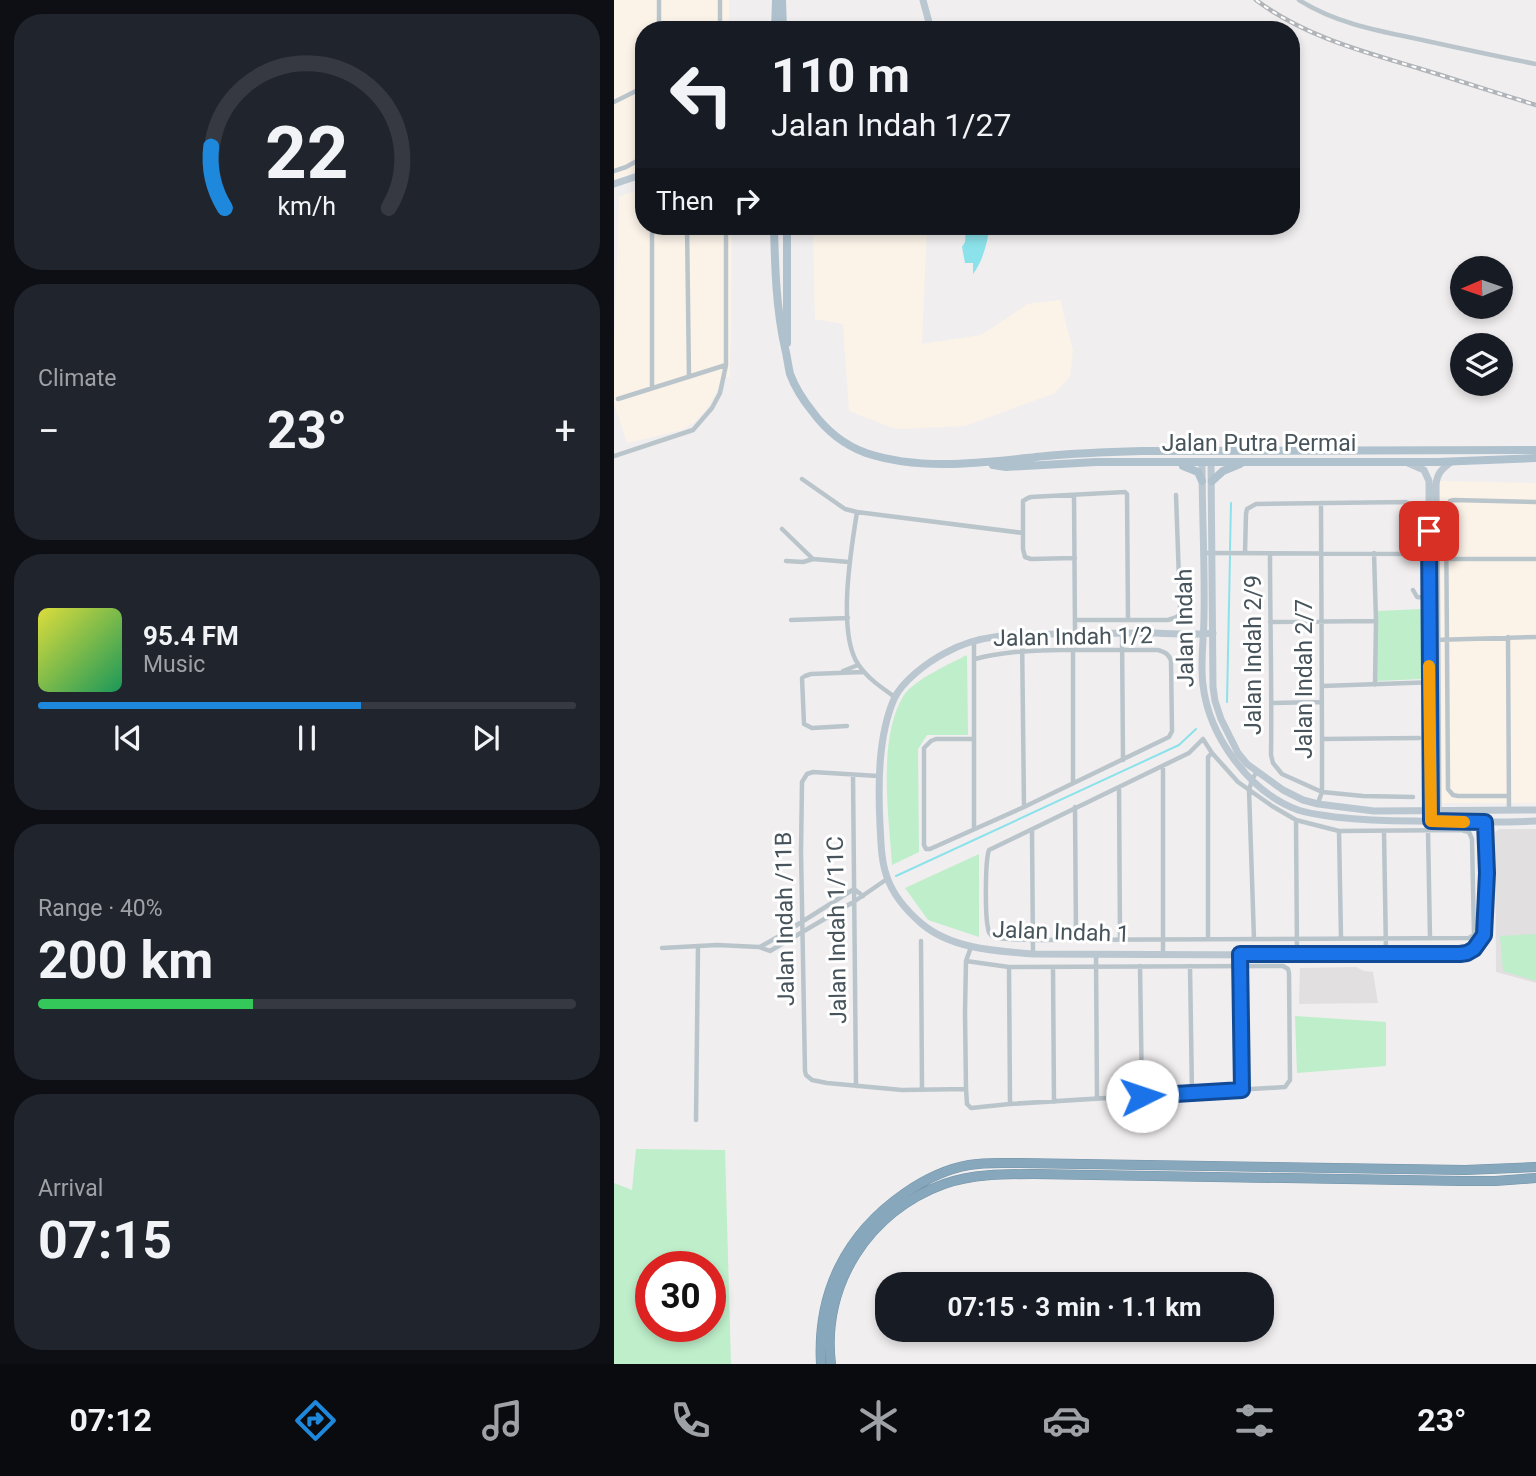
<!DOCTYPE html>
<html lang="en">
<head>
<meta charset="utf-8">
<style>
	:root { --surface:#171b24; --page:#20242c; --text:#f1f3f6; --muted:#9ea1a6; --line:#363941; --accent:#1d88dc }
	body { margin:0; font-family:Roboto,sans-serif; background:var(--page); color:var(--text); height:100vh; display:flex; flex-direction:column; font-size:26px; white-space:nowrap }
	* { box-sizing:border-box; margin:0 }
	p { font-size:23px; color:var(--muted) }
	.icon { flex:none; width:38px; height:38px; fill:none; stroke:currentColor; stroke-width:2; stroke-linecap:round; stroke-linejoin:round }
	.map { position:relative; flex:1; overflow:hidden }
	.sheet { display:flex; flex-direction:column; gap:14px; padding:14px; background:#0d0f14; width:614px }
	.sheet>* { flex:none }
	.hud { position:absolute; left:21px; top:21px; width:665px; height:214px; border-radius:28px; box-shadow:0 4px 10px #0003; background:#171b24; color:var(--text); overflow:hidden }
	.needle { width:46px; rotate:268deg }
	.controls { position:absolute; left:836px; top:256px; display:grid; gap:14px }
	.controls a { display:grid; place-items:center; width:63px; height:63px; border-radius:50%; background:var(--surface); box-shadow:0 4px 10px #0003; font-size:35px }
	.speed { position:absolute; left:21px; top:1251px; display:flex; gap:14px; font-size:35px; font-weight:700; text-align:center }
	.speed>* { display:grid; place-content:center; width:91px; height:91px; border-radius:50%; background:var(--surface); box-shadow:0 4px 10px #0003; line-height:1 }
	.speed .limit { border:10px solid #d22; background:#fff; color:#111 }
	.pin { position:absolute; display:grid; place-items:center; width:60px; height:60px; color:#fff; margin:-30px; border-radius:14px; box-shadow:0 4px 10px #0006 }
	.me { position:absolute; width:77px; margin:-38px; rotate:86deg; stroke-linejoin:round; filter:drop-shadow(0 0 5px #0008) }
	.turn { display:flex; align-items:center; gap:24px; height:147px; padding:0 21px; font-size:32px }
	.turn .icon { width:91px; height:91px; stroke-width:2.5 }
	.turn b { display:block; font-size:49px; line-height:60px }
	.then { display:flex; align-items:center; height:66px; padding:0 21px; background:#0003; gap:14px; font-size:26px }
	.big { font-size:52px; font-weight:700; line-height:1.1 }
	.sheet .card { flex:1; display:flex; flex-direction:column; justify-content:center; gap:10px; min-width:0; padding:0 24px; border-radius:28px; background:var(--page) }
	.sheet .dial { align-items:center; gap:0 }
	.dial svg { height:182px; overflow:visible; fill:none; stroke:var(--line); stroke-width:7; stroke-linecap:round; text-anchor:middle }
	.dial text { fill:var(--text); stroke:none }
	.song { display:flex; align-items:center; gap:21px }
	.cover { width:84px; height:84px; border-radius:10px; background:linear-gradient(135deg,hsl(60 70% 55%),hsl(150 70% 35%)) }
	.played { height:7px; border-radius:4px; background:linear-gradient(90deg,var(--accent) 60%,var(--line) 60%) }
	.keys { display:flex; justify-content:space-around; direction:ltr }
	.heat { display:flex; justify-content:space-between; align-items:center; font-size:38px; direction:ltr }
	.charge { height:10px; border-radius:5px; background:linear-gradient(90deg,#34c759 40%,var(--line) 0) }
	.trip { position:absolute; left:261px; top:1272px; width:399px; height:70px; border-radius:28px; background:var(--surface); box-shadow:0 4px 10px #0003; font-weight:700; line-height:70px; text-align:center }
	.dock { display:flex; height:112px; justify-content:space-around; align-items:center; background:#090b0e; color:var(--muted) }
	.dock .icon { width:49px; height:49px }
	.dock .on { color:var(--accent) }
	.dock b { font-size:32px; color:var(--text) }
	main { display:flex; flex:1; min-height:0 }
	.map>svg:first-child { display:block }
	.commercial { fill:#fbf3e8 }
	.education { fill:#e2dfe0 }
	.green { fill:#beeeca; fill-rule:evenodd }
	.water { fill:#8ce2ea }
	.lines { fill:none; stroke-linecap:round; stroke-linejoin:round }
	.stream { stroke:#8ce2ea; stroke-width:2 }
	.highway-casing { stroke:#7293a8; stroke-width:10 }
	.street { stroke:#bac5cb; stroke-width:4.5 }
	.secondary { stroke:#bac7d0; stroke-width:7 }
	.primary { stroke:#afc1cd; stroke-width:8 }
	.highway { stroke:#87a7bc; stroke-width:9 }
	.rail-casing { stroke:#b1b5b9; stroke-width:4.5 }
	.rail { stroke:#fff; stroke-width:2; stroke-dasharray:5; stroke-linecap:butt }
	.route-casing { stroke:#114b97; stroke-width:18 }
	.route { stroke:#1a73e8; stroke-width:12 }
	.slow { stroke:#f59e0b; stroke-width:12 }
	.labels { text-anchor:middle; dominant-baseline:central; stroke-width:6; stroke-linejoin:round; paint-order:stroke }
	.street-label { font-size:23px; fill:#47545b; stroke:#fff }
</style>
</head>
<body>
<main>
<section class="sheet">
<div class="card dial"><svg viewBox="0 0 100 80">
<path d="M14 69A42 42 0 1 1 86 69"/>
<path d="M14 69A42 42 0 0 1 8 42" stroke="#1d88dc"/>
<text x="50" y="56" font-size="32" font-weight="700">22</text>
<text x="50" y="72" font-size="11">km/h</text>
</svg></div>
<div class="card"><p>Climate</p>
<div class="heat"><a>−</a><b class="big">23°</b><a>+</a></div>
</div>
<div class="card">
<div class="song"><i class="cover"></i><div><b>95.4 FM</b><p>Music</p></div></div>
<div class="played"></div>
<div class="keys"><svg class="icon" aria-label="previous" viewBox="0 0 24 24"><path d="M18 5L8 12l10 7zM5 5v14"/></svg><svg class="icon" aria-label="pause" viewBox="0 0 24 24"><path d="M8 5v14M16 5v14"/></svg><svg class="icon" aria-label="next" viewBox="0 0 24 24"><path d="M6 5l10 7-10 7zM19 5v14"/></svg></div>
</div>
<div class="card"><p>Range · 40%</p><b class="big">200 km</b><div class="charge"></div></div>
<div class="card"><p>Arrival</p><b class="big">07:15</b></div>
</section>
<div class="map">
<svg width="922" height="1364" viewBox="0 0 922 1364">
	<rect width="100%" height="100%" fill="#f1eeef"/>
	<path class="commercial" d="M0,0H115V30H30V167L14,175L0,180Z
		M30,187V226H118L116,377H108L101,395L93,408L81,422L68,430L13,443L0,404V344L5,197Z
		M199,226H313L308,344L367,335L414,304L446,300L459,351L456,376L441,393L351,426L282,429L235,411L229,324L201,319Z
		M826,481L922,483V803H828Z"/>
	<path class="education" d="M885,829H922V983L882,972L881,832Z
		M742,967L750,971L759,972L764,1003L685,1004L686,968Z"/>
	<path class="green" d="M808,609V679L763,681V611Z
		M353,655L354,735H313L304,749L305,852L278,865C275,816 263,738 290,695C300,680 337,663 353,655Z
		M365,854V937L314,920L291,888Z
		M922,934V981L889,971L886,936Z
		M681,1016L772,1022V1066L683,1073Z
		M22,1149L111,1150L117,1364H0V1183L18,1190ZM96,1267V1326H37V1267Z"/>
	<path class="water" d="M352,226H376C373,243 369,261 359,274V263H351L348,247L351,242Z"/>
	<g class="lines">
		<path class="stream" d="M616,550L617,503
			M613,702L616,556
			M282,876L565,745L582,729"/>
		<defs>
			<path id="highway" d="M207,1364C203,1292 232,1234 291,1193C310,1180 332,1169 355,1165C371,1162 388,1163 404,1163L851,1170L922,1167
				M217,1364C207,1285 255,1211 330,1184C358,1174 390,1174 420,1174L849,1181H881L922,1178"/>
		</defs>
		<use href="#highway" class="highway-casing"/>
		<path class="street" d="M45,0V30
			M106,0V30
			M685,0C720,22 759,30 799,38C840,47 881,56 922,64
			M0,102L30,87
			M0,171L12,167L30,157
			M38,226V388
			M73,226L75,377
			M4,399L112,365
			M0,456L79,430L98,408L106,393L112,365V226
			M188,479L231,509L243,512L409,533
			M460,495L461,633
			M243,512C237,549 223,633 244,664C253,678 268,688 281,697
			M168,529L199,559
			M589,553L804,554L822,555L832,559H922
			M631,553L632,514L633,509L642,504L792,502L801,506L805,514L804,554
			M760,553L762,621L761,685
			M656,554C656,621 658,688 657,755L659,763L668,774L708,792L749,796L799,797
			M461,558L417,559L411,557L409,549V501L414,498L417,497L511,492L513,494L514,620
			M172,561L189,562L199,559L235,562
			M799,590L803,597L815,598
			M177,620L234,618
			M461,620H554L563,617L566,613V607L562,495
			M656,622L762,621
			M508,633L509,760
			M408,634L410,807
			M894,637L895,810
			M821,640L922,637
			M229,671L244,665
			M708,686L823,682
			M658,703L708,702
			M233,726L198,728L190,724L188,678L191,676L197,674L250,672
			M360,739H322L317,741L310,748V845L312,849H316L410,807L555,737L558,731L557,661C555,654 551,652 544,650C512,650 479,650 447,650C417,651 390,651 361,659
			M589,739L598,753L624,782L658,806L682,820L725,831L847,830L855,832L858,839L860,935L855,938L419,940C409,939 388,940 380,937C376,935 374,932 374,928C371,915 371,861 375,850L575,753Z
			M708,739L805,738
			M239,775L242,1086
			M264,776L199,772L193,774L188,782L187,851L191,1071L192,1075L198,1080L213,1083L288,1090L352,1089
			M459,783V650
			M505,787L506,939
			M895,796H844L839,795L834,789L832,507L836,501L840,500L922,502
			M704,803L708,792V739L707,503
			M461,807L462,939
			M682,820L683,955
			M360,829V641
			M418,830L419,953
			M725,831L727,938
			M770,831L772,953
			M814,831L816,938
			M594,939V757L598,753
			M640,939L635,790L638,780L643,771
			M307,941L308,1090
			M146,947L167,935L240,889L249,896
			M48,948L103,945L145,947L156,951L241,901L273,879
			M549,953V766
			M482,954L483,1099
			M626,955L628,1090
			M352,961L395,967L669,966L674,969L675,973L676,1080L671,1087L396,1104L357,1108L353,1104L352,1089L351,1012L352,961L357,947
			M526,966L528,1096
			M576,966L578,1093
			M395,967L396,1104
			M439,968L440,1102
			M82,1120L84,946"/>
		<path class="secondary" d="M309,0L317,30
			M0,184L30,174
			M597,462L599,687L601,701L607,719L624,753L633,764L669,790L689,800L704,804L760,811L922,810
			M588,463C588,514 591,565 590,616C590,639 586,663 589,685C595,736 635,792 684,810C696,814 708,815 721,817C747,820 773,821 800,821C841,822 881,823 922,821
			M794,463L810,470L815,481L816,814
			M599,633C579,635 560,634 540,633C507,633 473,633 439,634C402,634 364,634 331,653C314,662 288,681 280,699C264,736 264,785 266,825C267,842 267,861 273,877C279,895 294,912 308,924C338,949 382,951 419,954L683,955L853,953L860,949L870,935L873,873L871,811
			M824,814L822,485C823,473 828,469 837,462"/>
		<path class="primary" d="M168,0L169,30
			M161,30L162,0
			M160,226C161,267 162,308 171,348C173,356 174,365 176,374C181,387 189,400 198,411C211,429 230,445 252,453C309,472 373,462 432,456C464,453 495,452 528,451L922,450
			M173,343V226
			M379,465L392,467L482,462H823L922,458
			M569,466L584,472L588,481
			M598,481L609,471L626,464"/>
		<use href="#highway" class="highway"/>
		<defs>
			<path id="rail" d="M642,0C690,36 747,51 804,68C843,80 882,93 922,105"/>
		</defs>
		<use href="#rail" class="rail-casing"/>
		<use href="#rail" class="rail"/>
	</g>
	<g class="lines">
		<defs>
			<path id="route" d="M528,1096L628,1090L626,954H846L853,953L860,949L870,935L873,873L871,822L817,821L815,531"/>
		</defs>
		<use href="#route" class="route-casing"/>
		<use href="#route" class="route"/>
		<path class="slow" d="M815,666L817,821L850,822"/>
	</g>
	<g class="labels">
		<g class="street-label">
			<text x="645" y="443">Jalan Putra Permai</text>
			<text transform="translate(571 628) rotate(-91)">Jalan Indah</text>
			<text transform="translate(459 637) rotate(-1)">Jalan Indah 1/2</text>
			<text transform="translate(639 655) rotate(-90)">Jalan Indah 2/9</text>
			<text transform="translate(690 679) rotate(-90)">Jalan Indah 2/7</text>
			<text transform="translate(171 919) rotate(-91)">Jalan Indah /11B</text>
			<text transform="translate(223 930) rotate(-91)">Jalan Indah 1/11C</text>
			<text transform="translate(447 932) rotate(2)">Jalan Indah 1</text>
		</g>
	</g>
</svg>
<div class="controls">
<a><svg class="needle" viewBox="-14 -14 28 28"><path d="M0-13l5 13h-10z" fill="#e53935"/><path d="M0 13l5-13h-10z" fill="#9ea1a6"/></svg></a>
<a><svg class="icon" aria-label="layers" viewBox="0 0 24 24"><path d="M12 4l9 5-9 5-9-5zM3 14l9 5 9-5"/></svg></a>
</div>
<div class="speed"><div class="limit">30</div></div>
<div class="pin" style="left:815px;top:531px;background:#d93025"><svg class="icon" aria-label="arrive" viewBox="0 0 24 24"><path d="M6 21V4h12l-3 4 3 4H6"/></svg></div>
<svg class="me" style="left:528px;top:1096px" viewBox="-20 -20 40 40"><circle r="19" fill="#fff"/><path d="M0-13L10 11 0 6-10 11z" fill="#1a73e8"/></svg>
<div class="trip">07:15 · 3 min · 1.1 km</div>
<div class="hud">
<div class="turn"><svg class="icon" aria-label="left" viewBox="0 0 24 24"><path d="M17 20v-9H6M10 6l-5 5 5 5"/></svg><div><b>110 m</b>Jalan Indah 1/27</div></div>
<div class="then">Then<svg class="icon" aria-label="right" viewBox="0 0 24 24"><path d="M7 20v-9h11M14 6l5 5-5 5"/></svg></div>
</div>
</div>
</main>
<nav class="dock">
<b>07:12</b>
<svg class="icon on" aria-label="directions" viewBox="0 0 24 24"><path d="M12 3l9 9-9 9-9-9zM9 14v-3h6M13 9l2 2-2 2"/></svg>
<svg class="icon" aria-label="music" viewBox="0 0 24 24"><path d="M9 18V5l10-2v13"/><circle cx="6" cy="18" r="3"/><circle cx="16" cy="16" r="3"/></svg>
<svg class="icon" aria-label="phone" viewBox="0 0 24 24"><path d="M5 4h4l2 5-3 2q2 4 5 5l2-3 5 2v4C11 20 4 13 5 4z"/></svg>
<svg class="icon" aria-label="climate" viewBox="0 0 24 24"><path d="M12 3v18M4 7l16 10M4 17L20 7"/></svg>
<svg class="icon" aria-label="car" viewBox="0 0 24 24"><path d="M5 17H2v-5l4-1 3-4h7l3 4 3 1v5h-3M9 17h6M6 11h13"/><circle cx="7" cy="17" r="2"/><circle cx="17" cy="17" r="2"/></svg>
<svg class="icon" aria-label="filters" viewBox="0 0 24 24"><path d="M4 7h16M4 17h16"/><circle cx="9" cy="7" r="2"/><circle cx="15" cy="17" r="2"/></svg>
<b>23°</b>
</nav>
</body>
</html>
